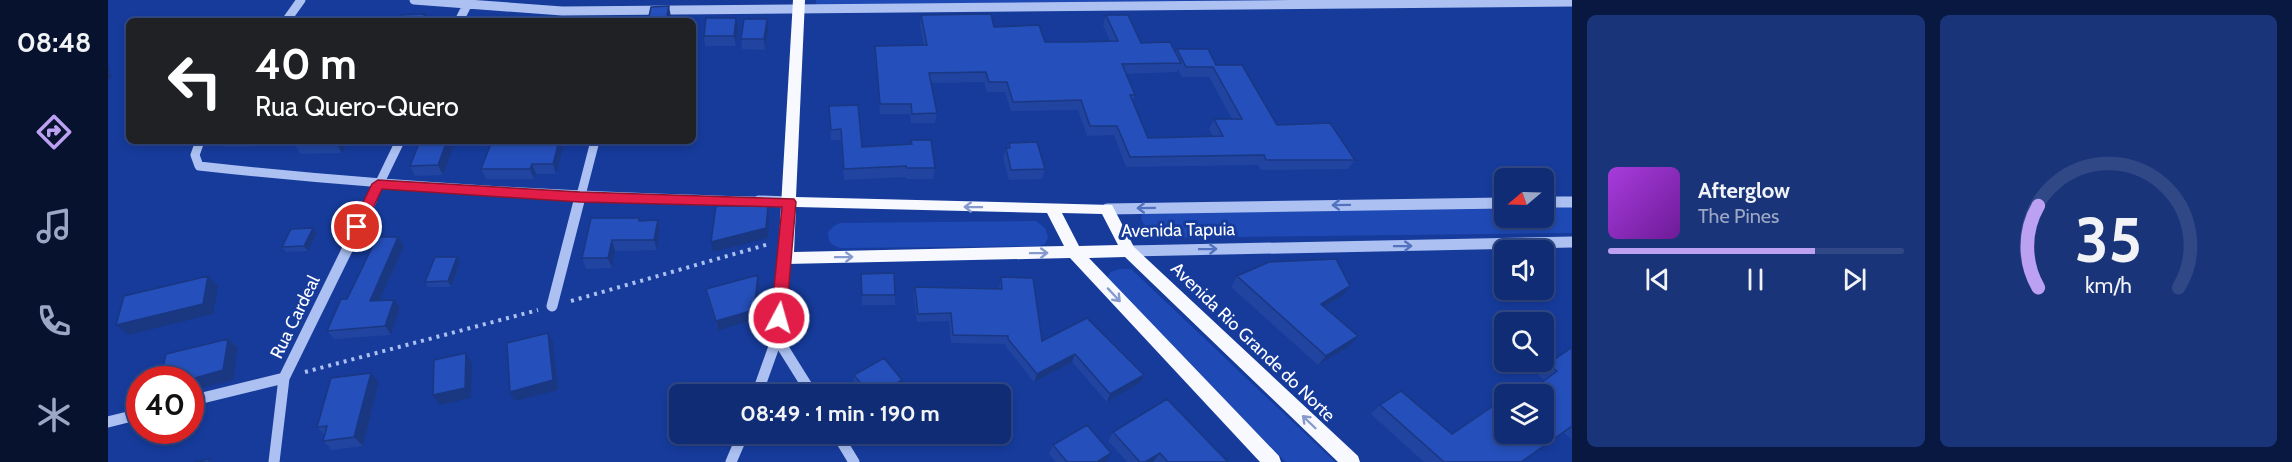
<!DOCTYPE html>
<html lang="en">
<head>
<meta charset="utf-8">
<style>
	:root { --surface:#102c74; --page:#193479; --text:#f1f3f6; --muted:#9ca7c5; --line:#304886; --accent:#bca0f2 }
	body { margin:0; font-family:Cabin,sans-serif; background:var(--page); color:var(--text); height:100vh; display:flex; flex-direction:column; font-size:22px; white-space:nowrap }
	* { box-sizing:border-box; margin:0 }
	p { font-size:20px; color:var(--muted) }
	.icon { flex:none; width:33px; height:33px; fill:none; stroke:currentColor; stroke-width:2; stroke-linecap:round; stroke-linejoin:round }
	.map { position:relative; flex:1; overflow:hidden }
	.side { display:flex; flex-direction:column; gap:15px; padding:15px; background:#091840; width:720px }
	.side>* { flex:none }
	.guide { position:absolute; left:18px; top:18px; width:570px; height:126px; border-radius:9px; box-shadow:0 3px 9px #0003,0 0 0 2px var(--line); background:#202124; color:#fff; overflow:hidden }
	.needle { width:39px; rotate:251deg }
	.controls { position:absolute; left:1386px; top:168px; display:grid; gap:12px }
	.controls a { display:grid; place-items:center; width:60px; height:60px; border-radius:9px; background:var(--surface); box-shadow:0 3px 9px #0003,0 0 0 2px var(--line); font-size:30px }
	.speed { position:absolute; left:18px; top:366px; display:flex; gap:12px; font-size:30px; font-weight:700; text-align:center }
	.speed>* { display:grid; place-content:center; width:78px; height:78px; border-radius:50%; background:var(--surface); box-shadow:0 3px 9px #0003,0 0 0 2px var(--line); line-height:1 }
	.speed .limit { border:9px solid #d22; background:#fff; color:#111 }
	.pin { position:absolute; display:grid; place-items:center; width:51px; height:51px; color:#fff; margin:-26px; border:3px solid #fff; border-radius:50%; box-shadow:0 2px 6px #0007 }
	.me { position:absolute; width:66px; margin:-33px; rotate:6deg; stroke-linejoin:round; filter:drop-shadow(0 0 4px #0008) }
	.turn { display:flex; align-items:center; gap:21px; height:126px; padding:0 30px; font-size:27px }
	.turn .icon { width:78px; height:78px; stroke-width:2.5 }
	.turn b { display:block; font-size:42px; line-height:51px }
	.side .card { flex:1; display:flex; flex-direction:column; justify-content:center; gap:9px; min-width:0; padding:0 21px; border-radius:9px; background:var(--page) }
	.side .dial { align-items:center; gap:0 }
	.dial svg { height:156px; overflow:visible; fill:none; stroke:var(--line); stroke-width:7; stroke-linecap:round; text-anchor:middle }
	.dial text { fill:var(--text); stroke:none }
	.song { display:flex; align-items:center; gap:18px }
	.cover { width:72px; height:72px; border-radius:9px; background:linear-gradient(135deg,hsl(280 70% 55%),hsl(280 70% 35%)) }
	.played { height:6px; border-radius:3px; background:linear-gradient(90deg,var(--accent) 70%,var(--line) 70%) }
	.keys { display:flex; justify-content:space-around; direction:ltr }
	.side .tiles { flex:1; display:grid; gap:15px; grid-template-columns:repeat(2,1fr) }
	.trip { position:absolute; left:561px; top:384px; width:342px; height:60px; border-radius:9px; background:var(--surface); box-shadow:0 3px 9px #0003,0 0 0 2px var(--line); font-weight:800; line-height:60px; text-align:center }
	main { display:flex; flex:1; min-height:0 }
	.tabs { display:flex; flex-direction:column; width:108px; justify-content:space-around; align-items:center; background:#06122e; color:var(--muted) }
	.tabs .icon { width:42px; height:42px }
	.tabs .current { color:var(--accent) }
	.tabs b { font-size:27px; color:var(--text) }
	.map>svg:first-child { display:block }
	.green { fill:#1f4ab5 }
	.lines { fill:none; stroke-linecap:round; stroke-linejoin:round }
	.path { stroke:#acc1f2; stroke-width:4; stroke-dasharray:3 5; stroke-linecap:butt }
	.minor-far1 { stroke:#acc1f2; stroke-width:9 }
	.minor { stroke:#acc1f2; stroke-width:11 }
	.major { fill:#f8f9ff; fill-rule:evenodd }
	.wall { fill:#2044a0; fill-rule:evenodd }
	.shaded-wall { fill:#1a3782 }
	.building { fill:#254fba; stroke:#1a3782; stroke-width:1.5 }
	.oneway { stroke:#5271be }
	.oneway2 { stroke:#879acd }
	.route { fill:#e11d48; stroke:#92132f; stroke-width:1.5 }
	.labels { text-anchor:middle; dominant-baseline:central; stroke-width:6; stroke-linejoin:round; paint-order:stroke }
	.street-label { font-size:18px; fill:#fff; stroke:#163b9b }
</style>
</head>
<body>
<main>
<nav class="tabs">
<b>08:48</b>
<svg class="icon current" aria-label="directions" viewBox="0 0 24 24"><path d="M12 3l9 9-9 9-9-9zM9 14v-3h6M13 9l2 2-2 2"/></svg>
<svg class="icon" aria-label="music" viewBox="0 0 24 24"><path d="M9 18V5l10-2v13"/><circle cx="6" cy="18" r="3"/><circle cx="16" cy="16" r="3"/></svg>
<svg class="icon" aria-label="phone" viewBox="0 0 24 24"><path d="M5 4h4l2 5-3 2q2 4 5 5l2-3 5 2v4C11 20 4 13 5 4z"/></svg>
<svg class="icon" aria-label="climate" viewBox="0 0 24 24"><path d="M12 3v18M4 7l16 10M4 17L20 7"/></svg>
</nav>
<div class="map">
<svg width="1464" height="462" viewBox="0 0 1464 462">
	<rect width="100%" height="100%" fill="#163b9b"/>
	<path class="green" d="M708,0H1131L708,5Z
		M1396,207V218H1436V207H1464V233L1046,238L1041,235L1033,218L1036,211Z
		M928,221L937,228L940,237L937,244L930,246L732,248C723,245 720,242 720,232L726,226L732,223Z
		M1012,269H1023L1227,462H1178L999,283L998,279L1003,272Z"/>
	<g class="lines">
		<path class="path" d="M463,301L661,244
			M197,372L430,310"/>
		<path class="minor-far1" d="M306,0L454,11L1464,2
			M178,21L193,0
			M351,21L359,5
			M92,141L87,155L91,166C287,188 484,197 681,202
			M1436,202H1464
			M262,203L292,141
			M471,203L487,141"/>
		<path class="minor" d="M651,201L681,202
			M1436,202H1464
			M999,209L1396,203
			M1021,251L1464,242
			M444,306L471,201
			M669,338L704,394
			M649,394L669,338L678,258
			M82,401L176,378
			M0,422L32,414
			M729,434L746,462
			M166,462L176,378L263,201
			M623,462L635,434"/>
		<path class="major" d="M685,0H697L688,197L1004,205L1026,247L1250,456L1252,462H1230L1017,257L981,258L1171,456L1173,462H1152L962,258L678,264L673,262L670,258ZM688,207L939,213L956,246L686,252ZM954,213L994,214L1010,245L971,246Z"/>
	</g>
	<path class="wall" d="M813,15L886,27L937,42H968L1002,41L995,25L998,15L1033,43L1068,53L1069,49L1108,65L1169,125L1247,160L1240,169L1153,170L1150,165L1018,167L1006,135L979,136L970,110L903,111L897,92H879L876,82L823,83L829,113L827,123H803L802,114H772L767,56V46L816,45L812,24ZM1070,69L1074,77H1101L1124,119H1106L1101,129L1105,136L1040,138L1025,101L1027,95L1018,74L1069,72Z
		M630,28L628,46H597L596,36Z
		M660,30L657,50L634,49L633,39Z
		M721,106L754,147L803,144V140L827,168L825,179H798V177L736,180L733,140H723Z
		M113,141H157L154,146L118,147Z
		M187,141H241L234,153L193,154L186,144Z
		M457,141L448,174H428L426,179H378L373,169Z
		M347,143L335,175L307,176L302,166Z
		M901,143L937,169L934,179L901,180L895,158L898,148H899Z
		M532,220H550L552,231L549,250L507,251L504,268L478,269L474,258Z
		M205,228L209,233L200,251L178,252L174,247Z
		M290,237L296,246L272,300H286L292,308L283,335L226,339L219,331L239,299Z
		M349,257L352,262L343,287H320L317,282Z
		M753,274L787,295V305H754Z
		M1129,276L1234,296L1217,307L1242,346L1210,365L1123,287Z
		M893,277L934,341L979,318L1032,383L999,402L964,362L926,382L898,347L897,344L843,343L841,321L809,322L806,295L807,287L891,288Z
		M651,285L648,319L610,331L600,300L598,289Z
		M1464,349V440L1455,432L1413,462H1316L1263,414L1272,405L1344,434H1396L1437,381L1428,373L1440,364Z
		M263,373L271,382L255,446L224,450L215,441L216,435L209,427Z
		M746,375L794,380L792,389L784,394H754L746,384Z
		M1005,432L1120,462H1019L1000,441Z
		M945,445L1003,453L998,462H948L941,454Z"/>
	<path class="shaded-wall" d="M561,6L563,17L562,21H558Z
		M317,14L320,21H313Z
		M628,18L630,28L628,46L626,36Z
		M659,19L660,30L657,50L656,39Z
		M0,63L4,78L0,79Z
		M150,141H157L154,146Z
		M228,141H241L234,153L227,142Z
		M339,141H346L347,143L335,175L330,165Z
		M451,141H457L448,174L445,164Z
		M424,164L428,174L426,179L422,169Z
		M660,206L661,217L660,238L605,252L603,242Z
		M550,220L552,231L549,250L546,240Z
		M205,228L209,233L200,251L196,246Z
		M290,237L296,246L268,309L262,301Z
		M504,240L507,251L504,268L500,258Z
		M349,257L352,262L343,287L340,281Z
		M650,275L651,285L648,319L610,331L608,321Z
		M100,276L110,286L105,314L20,335L8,325Z
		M1242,286L1234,296L1205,314L1213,304Z
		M286,300L292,308L283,335L277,326Z
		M440,333L445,342L450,390L407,401L402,392Z
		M1250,336L1242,346L1210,365L1218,356Z
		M120,339L130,348L125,380L82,391V380H80Z
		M358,353L364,363L363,398L332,405L325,395Z
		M967,354L964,362L926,382L929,374Z
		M263,373L271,382L255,446L246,437Z
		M1036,375L1032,383L999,402L1002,394Z
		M794,380L792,389L784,394H769Z
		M783,434H791L782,438Z
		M1003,453L998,462H989Z
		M1052,453L1045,462H1037Z"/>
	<path class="building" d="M561,6L558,21H540L543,7Z
		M317,14L313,21H290L293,15Z
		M883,14L886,27L931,25L937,42H968L1010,41L998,15H1020L1033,43L1062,42L1073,63L1014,64L1027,95H1022L1040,138L1115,136L1106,119H1134L1105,67H1078L1069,49H1100L1108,65H1134L1169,125L1222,123L1247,160H1158L1156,155L1022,157L1009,126H982L973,100L905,102L899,82H881L878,72L821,73L829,113L804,114L803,104H772L767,46L819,45L813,15Z
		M598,18H628L626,36H596Z
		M135,19L134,21H115Z
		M636,19H659L656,39H633Z
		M750,105L754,147L804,144L803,140H823L827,168H799L798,166L736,169L733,129L723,130L721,106Z
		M187,141H228L227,142L186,144Z
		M312,141H339L330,165L302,166Z
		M384,141H451L445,164H424L422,169H373Z
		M929,142L937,169L903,170L898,148H902L901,143Z
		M608,206H660L658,228L603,242Z
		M483,218H531V221L550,220L546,240H504L500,258H474Z
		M205,228L196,246L174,247L183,229Z
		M269,237H290L262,301L286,300L277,326L219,331L233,299H239Z
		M327,257H349L340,281L317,282Z
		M1228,259L1242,286L1213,304L1250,336L1218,356L1129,276L1161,262Z
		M786,273L787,295H754L753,274Z
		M650,275L646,310L608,321L598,289Z
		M100,276L95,304L8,325L16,296Z
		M893,277L925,278L934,341L979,318L1036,375L1002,394L967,354L929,374L900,339V336L845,335L843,313L810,314L807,287L894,289Z
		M440,333L445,380L402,392L399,343Z
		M120,339L115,370L80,380H52L58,354Z
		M1463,348L1464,349V426L1413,462H1336L1272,405L1293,391L1344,434L1391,402L1396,407V434H1436V394H1418L1449,371L1440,364Z
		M358,353L357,388L325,395L326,360Z
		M776,358L794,380L769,394H761L746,375Z
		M263,373L246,437L215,441L219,426L209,427L223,378Z
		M1059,399L1120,462H1060L1052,453L1037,462H1032L1005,432Z
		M979,425L1003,453L989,462H959L945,445Z
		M102,459L101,462H86Z"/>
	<defs><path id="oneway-shaft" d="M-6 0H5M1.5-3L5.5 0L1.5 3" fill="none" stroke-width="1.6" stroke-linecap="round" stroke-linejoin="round" transform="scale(1.5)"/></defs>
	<g class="oneway">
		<use href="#oneway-shaft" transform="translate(1233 205) rotate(179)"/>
		<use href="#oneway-shaft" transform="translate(1038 208) rotate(179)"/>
		<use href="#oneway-shaft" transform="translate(1295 246) rotate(-1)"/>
		<use href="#oneway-shaft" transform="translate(1100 249) rotate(-1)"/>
	</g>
	<g class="oneway2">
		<use href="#oneway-shaft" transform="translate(865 207) rotate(-179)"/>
		<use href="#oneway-shaft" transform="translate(931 253) rotate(-1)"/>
		<use href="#oneway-shaft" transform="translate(736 257) rotate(-1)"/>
		<use href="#oneway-shaft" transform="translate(1006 295) rotate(47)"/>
		<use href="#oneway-shaft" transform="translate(1201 422) rotate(-136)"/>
	</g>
	<path class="route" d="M270,180L472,192L686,199L688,202L678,318L676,323L671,324L666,323L663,318L674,207L472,202L274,189L254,231H244L243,227L264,184Z"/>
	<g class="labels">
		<g class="street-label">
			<text transform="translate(1070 230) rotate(-1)">Avenida Tapuia</text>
			<text transform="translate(187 317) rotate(-64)">Rua Cardeal</text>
			<text transform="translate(1145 342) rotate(44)">Avenida Rio Grande do Norte</text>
		</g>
	</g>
</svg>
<div class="controls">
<a><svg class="needle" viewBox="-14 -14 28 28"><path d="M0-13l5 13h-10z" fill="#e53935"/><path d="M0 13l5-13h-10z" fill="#9ca7c5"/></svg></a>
<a><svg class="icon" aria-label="sound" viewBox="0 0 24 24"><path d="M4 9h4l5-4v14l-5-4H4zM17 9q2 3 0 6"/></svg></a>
<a><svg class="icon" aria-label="search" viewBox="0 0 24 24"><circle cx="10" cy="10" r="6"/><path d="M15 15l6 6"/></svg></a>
<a><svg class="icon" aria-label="layers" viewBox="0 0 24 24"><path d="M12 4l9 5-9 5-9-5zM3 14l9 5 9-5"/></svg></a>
</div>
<div class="speed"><div class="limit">40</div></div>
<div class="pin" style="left:249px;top:227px;background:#d93025"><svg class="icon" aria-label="arrive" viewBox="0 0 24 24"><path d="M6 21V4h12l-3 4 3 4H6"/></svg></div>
<svg class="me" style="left:671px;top:318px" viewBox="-20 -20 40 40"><circle r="17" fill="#e11d48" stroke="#fff" stroke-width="3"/><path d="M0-11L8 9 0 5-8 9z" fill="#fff"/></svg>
<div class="trip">08:49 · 1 min · 190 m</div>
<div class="guide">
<div class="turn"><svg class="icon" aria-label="left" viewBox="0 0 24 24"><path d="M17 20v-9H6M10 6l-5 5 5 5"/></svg><div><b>40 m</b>Rua Quero-Quero</div></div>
</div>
</div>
<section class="side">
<div class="tiles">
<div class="card">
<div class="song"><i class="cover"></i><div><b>Afterglow</b><p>The Pines</p></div></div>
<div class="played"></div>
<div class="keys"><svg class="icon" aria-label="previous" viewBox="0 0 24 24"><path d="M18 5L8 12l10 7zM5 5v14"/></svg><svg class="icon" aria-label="pause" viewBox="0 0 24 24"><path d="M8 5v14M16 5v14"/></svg><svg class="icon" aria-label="next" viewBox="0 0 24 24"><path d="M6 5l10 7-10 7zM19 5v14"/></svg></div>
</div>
<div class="card dial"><svg viewBox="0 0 100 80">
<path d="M14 69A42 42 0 1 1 86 69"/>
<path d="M14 69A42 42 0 0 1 14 27" stroke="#bca0f2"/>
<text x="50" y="56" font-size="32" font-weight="700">35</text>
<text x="50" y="72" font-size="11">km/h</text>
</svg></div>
</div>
</section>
</main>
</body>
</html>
